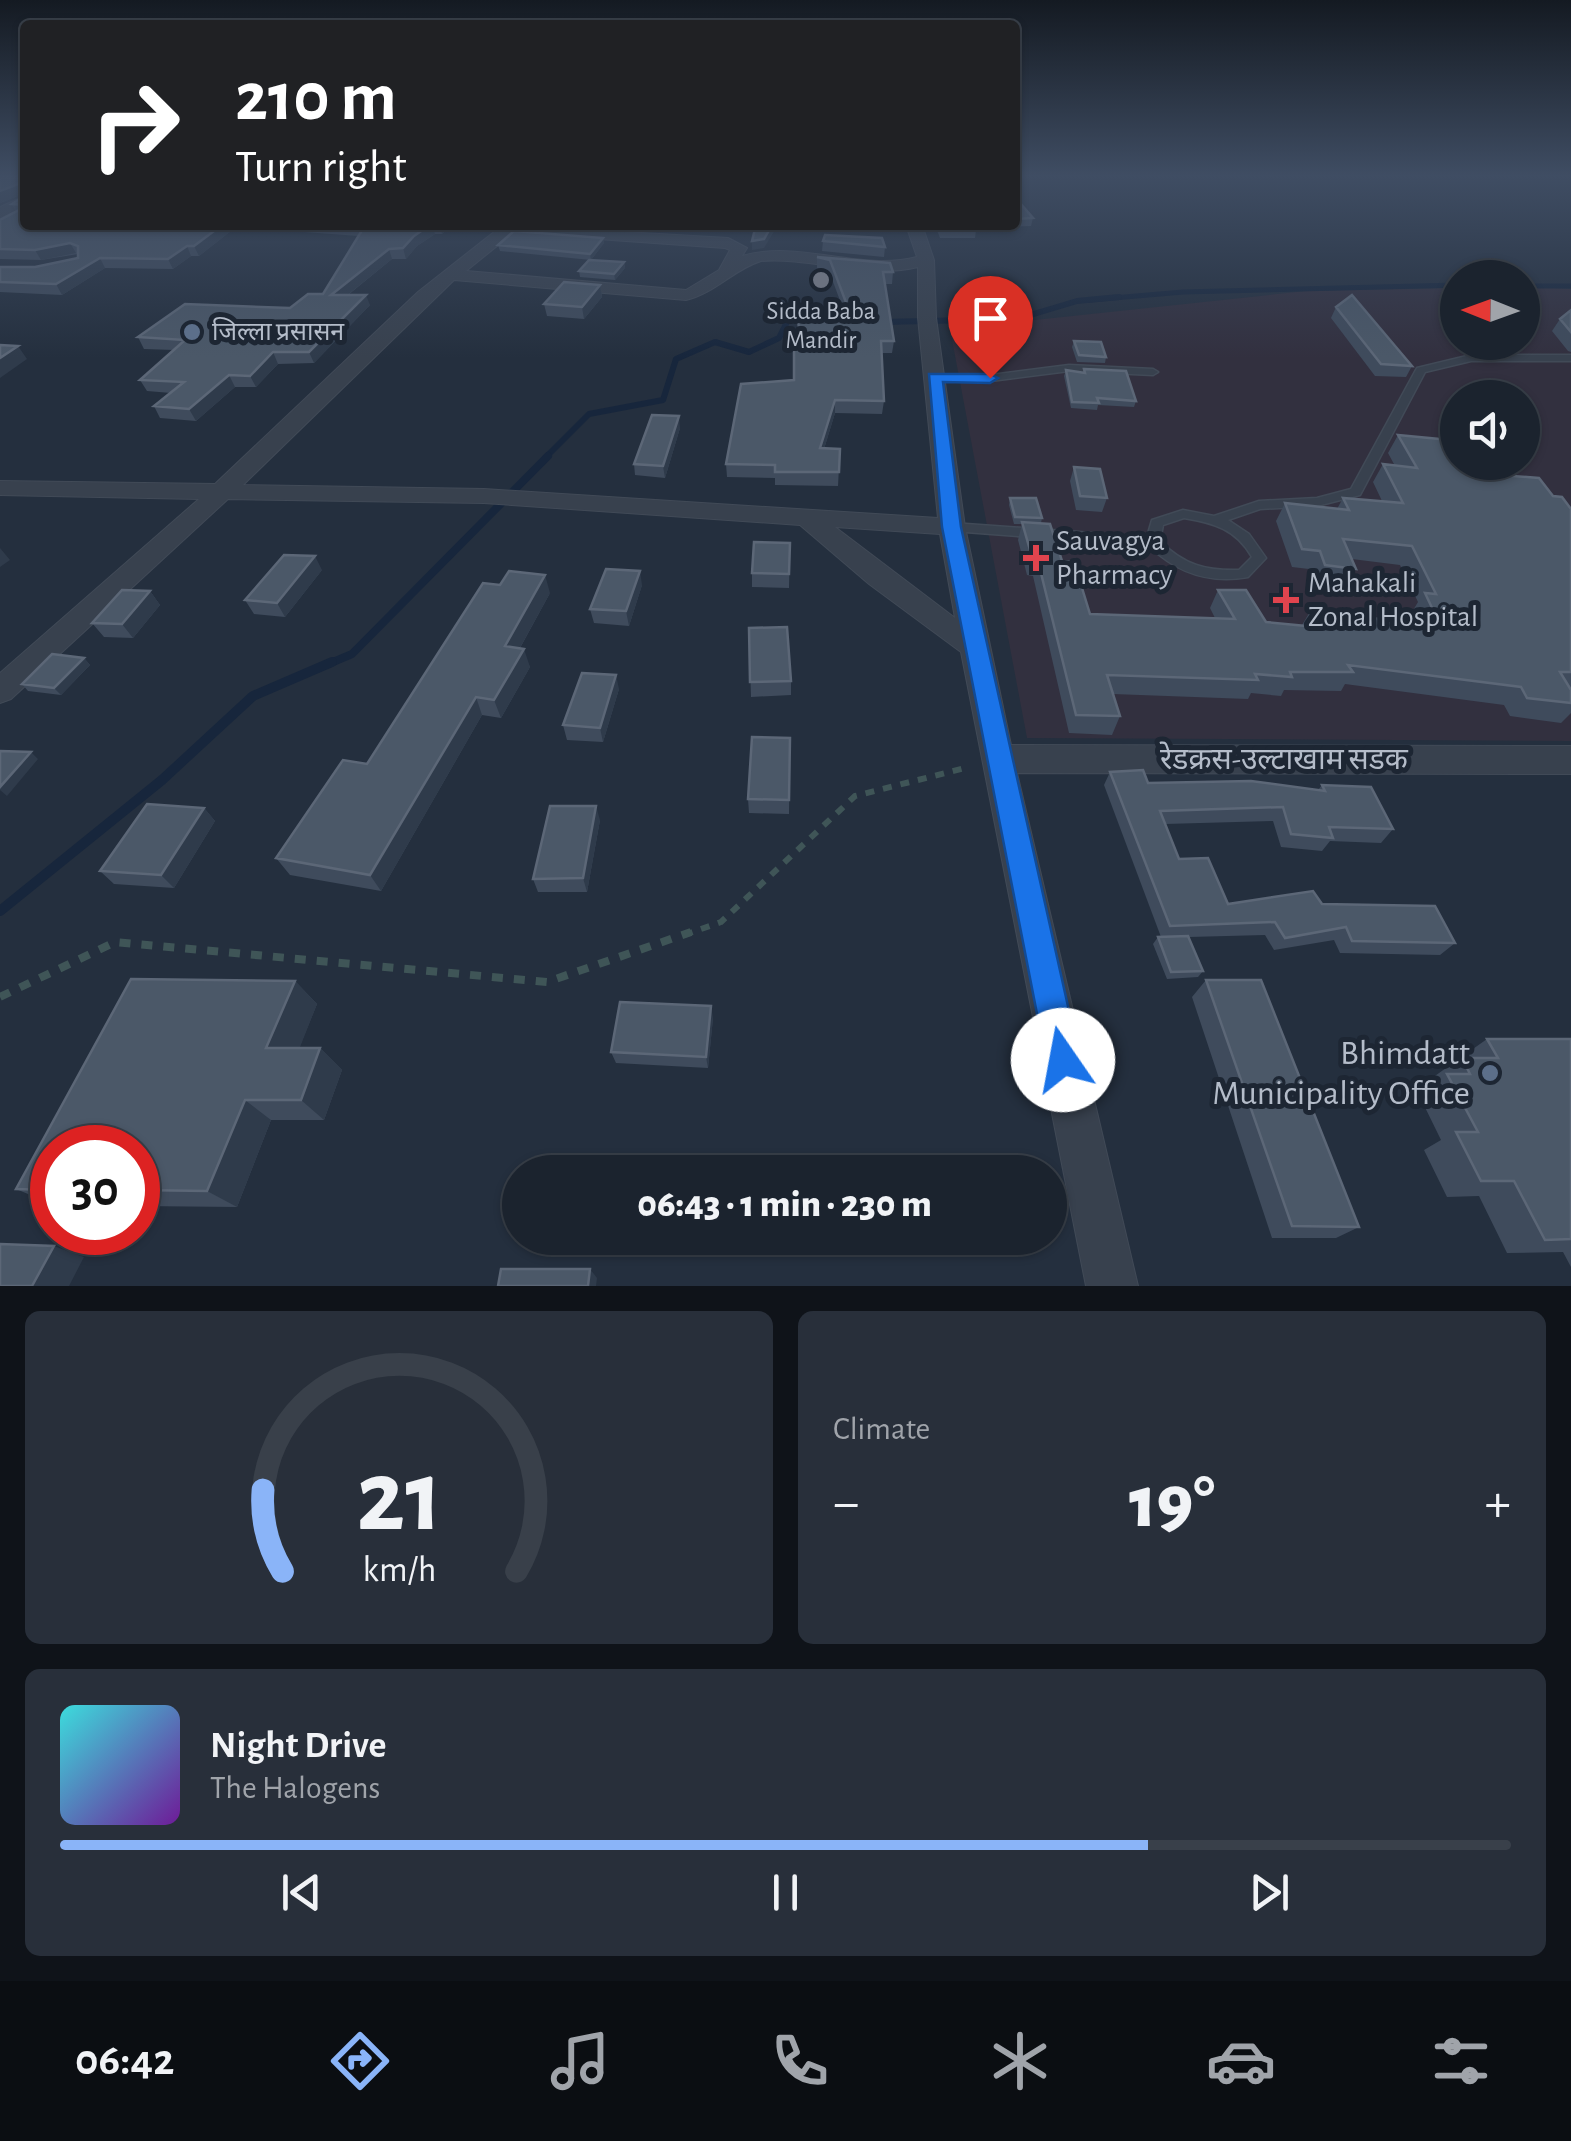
<!DOCTYPE html>
<html lang="en">
<head>
<meta charset="utf-8">
<style>
	:root { --surface:#1b232e; --page:#282f3a; --text:#f1f3f6; --muted:#a0a4aa; --line:#39404a; --accent:#8ab4f8 }
	body { margin:0; font-family:"Alegreya Sans","Noto Sans Devanagari",sans-serif; background:var(--page); color:var(--text); height:100vh; display:flex; flex-direction:column; font-size:38px; white-space:nowrap }
	* { box-sizing:border-box; margin:0 }
	p { font-size:32px; color:var(--muted) }
	.icon { flex:none; width:55px; height:55px; fill:none; stroke:currentColor; stroke-width:2; stroke-linecap:round; stroke-linejoin:round }
	.map { position:relative; height:1286px; overflow:hidden }
	.details { display:flex; flex-direction:column; gap:25px; padding:25px; background:#0f1319; flex:1 }
	.details>* { flex:none }
	.hud { position:absolute; left:20px; top:20px; width:1000px; height:210px; border-radius:10px; box-shadow:0 2px 8px #0004,0 0 0 2px var(--line); background:#202124; color:#fff; overflow:hidden }
	.needle { width:65px; rotate:271deg }
	.buttons { position:absolute; left:1440px; top:260px; display:grid; gap:20px }
	.buttons a { display:grid; place-items:center; width:100px; height:100px; border-radius:50%; background:var(--surface); box-shadow:0 2px 8px #0004,0 0 0 2px var(--line); font-size:50px }
	.speed { position:absolute; left:30px; top:1125px; display:flex; gap:20px; font-size:50px; font-weight:700; text-align:center }
	.speed>* { display:grid; place-content:center; width:130px; height:130px; border-radius:50%; background:var(--surface); box-shadow:0 2px 8px #0004,0 0 0 2px var(--line); line-height:1 }
	.speed .limit { border:15px solid #d22; background:#fff; color:#111 }
	.pin { position:absolute; display:grid; place-items:center; width:85px; height:85px; color:#fff; margin:-102px -42px; border-radius:50% 50% 50% 0; rotate:-45deg; box-shadow:0 0 10px #0007 }
	.pin .icon { rotate:45deg }
	.me { position:absolute; width:110px; margin:-55px; rotate:348deg; stroke-linejoin:round; filter:drop-shadow(0 0 8px #0008) }
	.turn { display:flex; align-items:center; gap:35px; height:210px; padding:0 50px; font-size:45px }
	.turn .icon { width:130px; height:130px; stroke-width:2.5 }
	.turn b { display:block; font-size:70px; line-height:85px }
	.big { font-size:75px; font-weight:800; line-height:1.1 }
	.details .widget { flex:1; display:flex; flex-direction:column; justify-content:center; gap:15px; min-width:0; padding:0 35px; border-radius:15px; background:var(--page) }
	.details .dial { align-items:center; gap:0 }
	.dial svg { height:260px; overflow:visible; fill:none; stroke:var(--line); stroke-width:7; stroke-linecap:round; text-anchor:middle }
	.dial text { fill:var(--text); stroke:none }
	.song { display:flex; align-items:center; gap:30px }
	.cover { width:120px; height:120px; border-radius:15px; background:linear-gradient(135deg,hsl(180 70% 55%),hsl(280 70% 35%)) }
	.played { height:10px; border-radius:5px; background:linear-gradient(90deg,var(--accent) 75%,var(--line) 75%) }
	.keys { display:flex; justify-content:space-around; direction:ltr }
	.heat { display:flex; justify-content:space-between; align-items:center; font-size:55px; direction:ltr }
	.details .tiles { flex:1; display:grid; gap:25px; grid-template-columns:1fr 1fr }
	.widget:last-child { grid-column:span 2 }
	.trip { position:absolute; left:502px; top:1155px; width:565px; height:100px; border-radius:50px; background:var(--surface); box-shadow:0 2px 8px #0004,0 0 0 2px var(--line); font-weight:800; line-height:100px; text-align:center }
	.menu { display:flex; height:160px; justify-content:space-around; align-items:center; background:#0b0e12; color:var(--muted) }
	.menu .icon { width:70px; height:70px }
	.menu .active { color:var(--accent) }
	.menu b { font-size:45px; color:var(--text) }
	.map>svg:first-child { display:block }
	.medical { fill:#32303f; fill-rule:evenodd }
	.lines { fill:none; stroke-linecap:round; stroke-linejoin:round }
	.stream-far3 { stroke:#17263c; stroke-width:5 }
	.stream-far2 { stroke:#17263c; stroke-width:6 }
	.stream-far1 { stroke:#17263c; stroke-width:8 }
	.stream { stroke:#17263c; stroke-width:10 }
	.service-casing { stroke:#414a57; stroke-width:3 }
	.minor-casing { stroke:#414a57; stroke-width:2 }
	.path-far1 { stroke:#3f5557; stroke-width:6; stroke-dasharray:9 9; stroke-linecap:butt }
	.path { stroke:#3f5557; stroke-width:8; stroke-dasharray:11 11; stroke-linecap:butt }
	.service { fill:#38414e; fill-rule:evenodd }
	.minor { fill:#38414e; fill-rule:evenodd }
	.wall { fill:#3f4b5c }
	.shaded-wall { fill:#2f3b4b }
	.building { fill:#4b5868; stroke:#5c6777; stroke-width:2.5 }
	.route { fill:#1a73e8; stroke:#114b97; stroke-width:2.5 }
	.worship-dot { fill:#6b7280; stroke:#1d2633; stroke-width:4 }
	.service-dot { fill:#5c6f8a; stroke:#1d2633; stroke-width:4 }
	.health-dot { fill:#e0444e; stroke:#1d2633; stroke-width:4 }
	.labels { text-anchor:middle; dominant-baseline:central; stroke-width:10; stroke-linejoin:round; paint-order:stroke }
	.far-poi-label { font-size:25px; fill:#b4bcc9; stroke:#1d2633 }
	.poi-label { font-size:30px; fill:#b4bcc9; stroke:#1d2633; text-anchor:start }
	.street-label { font-size:30px; fill:#b4bcc9; stroke:#1d2633 }
	.near-poi-label { font-size:35px; fill:#b4bcc9; stroke:#1d2633; text-anchor:end }
</style>
</head>
<body>
<div class="map">
<svg width="1571" height="1286" viewBox="0 0 1571 1286">
	<rect width="100%" height="100%" fill="#242f3e"/>
	<path class="medical" d="M1523,286L1571,289V741L1027,738L950,329L1306,291L1457,288L1458,342H1522ZM1458,398H1522V462H1458Z"/>
	<g class="lines">
		<path class="stream-far3" d="M1522,286H1571
			M1090,300L1183,292L1458,285"/>
		<path class="stream-far2" d="M881,322L1017,319L1077,301L1119,297
			M545,458L589,414L663,400L676,359L715,342L749,352L779,338L789,318L814,311L840,317"/>
		<path class="stream-far1" d="M326,665L352,654L548,456"/>
		<path class="stream" d="M0,911L162,780L253,696L332,662"/>
		<defs>
			<path id="service" d="M1471,355H1571V361H1471L1425,372L1360,495L1317,506L1260,509L1228,520L1249,534L1266,558L1248,577C1209,584 1177,573 1149,546L952,531L946,527L952,523L1147,537L1152,520L1183,510L1214,516L1259,501L1317,498L1351,489L1417,368ZM1184,518C1214,523 1236,529 1252,557L1239,570C1206,571 1184,565 1160,541L1163,525Z
				M1069,365L1153,369L1158,372L1153,375L1069,371L991,381H934L929,378L934,375H991Z"/>
			<path id="minor" d="M25,196V206L0,218V207Z
				M503,225L728,238L747,248L742,256C800,239 859,272 917,257L906,225H922L934,260L936,318L965,527L1011,745L1571,746V774L1017,773L1138,1286H1086L961,652L869,584L800,525L484,503L228,499L11,699L0,703V673L199,499L0,495V481L215,484L418,292ZM513,233L725,248L730,250L719,270L686,290L466,271ZM761,261C813,257 867,280 918,267V318L938,518L484,489L243,485L454,280L686,300C715,293 733,270 761,261ZM835,527L940,534L955,618Z"/>
		</defs>
		<use href="#service" class="service-casing"/>
		<use href="#minor" class="minor-casing"/>
		<path class="path-far1" d="M684,935L721,922L855,796L969,767"/>
		<path class="path" d="M0,997L115,942L547,982L691,932"/>
		<use href="#service" class="service"/>
		<use href="#minor" class="minor"/>
	</g>
	<path class="wall" d="M0,177H25V225H452L442,234H435L417,246L406,259H392L348,295L370,305L314,363L278,364L256,387H235L196,421L160,418L154,406L171,393L147,391L140,380L174,350L144,349L138,337L290,308L323,294L358,236L236,227L199,256H191L173,269L105,268L62,295L0,292V267H35L78,258V254L41,260L0,259V220L16,212L12,204L23,197V194L0,203Z
		M1015,187L1020,203L1033,218L1031,226L974,228L976,230L975,238H940L935,225H1015Z
		M568,225H619L617,228Z
		M603,238L604,243L591,260L500,251L498,245Z
		M823,241L885,247L884,257L822,251Z
		M817,257L893,272L892,284H885L894,341L892,353H881L884,401L882,414L835,413L824,449H840L838,486L775,485V478L727,477L726,464L794,380L799,342L798,318L845,314L829,271L817,268Z
		M624,262L625,268L615,280L580,277L579,271Z
		M600,285L602,297L584,319L547,316L544,304Z
		M1336,307L1412,366L1406,377L1375,376L1331,318Z
		M1571,310V352L1568,351L1552,331L1560,319Z
		M1074,341L1106,357L1105,363L1077,362L1072,347Z
		M1084,369L1136,401L1134,407L1098,405L1097,410L1071,408L1064,376L1066,370L1082,373Z
		M680,428L665,478L635,475L634,464Z
		M1398,435L1456,448L1487,474L1553,496L1571,509V713L1561,723L1510,716L1504,705L1345,684L1341,691L1284,690L1281,696L1251,693L1248,699L1113,694L1120,716L1112,735L1069,733L1033,576L1027,575L1018,540L1022,524H1014L1009,505L1010,498L1042,518L1041,523L1090,614L1215,618L1210,608L1218,590L1266,622L1302,625L1311,610L1417,624L1412,612L1418,602L1400,565L1352,559L1356,569L1344,587L1315,584L1309,569L1292,567L1276,521L1285,503L1337,509L1343,498L1382,501L1373,482L1383,464L1395,466L1388,453Z
		M1074,467L1107,498L1102,512L1076,510L1070,481Z
		M790,543L789,588L752,587V573Z
		M322,570L285,617L254,614L245,600Z
		M642,585L629,626L594,623L590,609Z
		M150,591L160,605L133,638L104,637L92,623Z
		M550,593L520,648L530,667L501,718L482,715L381,891L290,875L276,858L367,764Z
		M749,628L791,681V695L751,697Z
		M84,658L90,665L61,695L28,691L22,684Z
		M619,689L603,742L567,740L563,725Z
		M790,738L789,814L749,813L748,799Z
		M1110,772L1148,783L1318,790L1322,785L1393,829L1381,843L1330,841L1322,851L1281,847L1273,821L1165,824L1179,859L1228,904H1322L1455,943L1440,955L1340,953L1334,940L1274,950L1265,935L1189,937L1203,971L1198,977L1167,979L1153,944L1158,937H1161L1104,785Z
		M204,808L215,821L174,888L114,884L100,871Z
		M600,820L587,892H538L533,879Z
		M131,979L295,981L317,1004L299,1048H320L342,1070L324,1120H271L237,1207L138,1206V1148H52V1204L16,1189Z
		M1206,980L1359,1227L1336,1238H1272L1192,997Z
		M713,1018L708,1068L616,1063L611,1052Z
		M1487,1039H1571V1267L1563,1252L1507,1253L1479,1196L1447,1197L1424,1150L1441,1140L1418,1093L1434,1083L1432,1078Z"/>
	<path class="shaded-wall" d="M21,183L25,193L0,203V191Z
		M222,225H235L236,227L199,256L194,246Z
		M430,225H432L435,234L417,246L406,259L403,248L414,236Z
		M440,225H452L442,234Z
		M772,225H778L764,248L752,250V241Z
		M603,238L604,243L591,260L590,254Z
		M70,243L76,253L41,260L35,250Z
		M187,246L191,256L173,269L168,259Z
		M389,249L392,259L335,305L331,295Z
		M100,258L105,268L62,295L56,284Z
		M624,262L625,268L615,280L614,274Z
		M600,285L602,297L584,319L582,307Z
		M366,295L370,305L314,363L309,352Z
		M18,346L27,359L0,378V358Z
		M273,352L278,364L256,387L250,376Z
		M229,375L235,387L196,421L189,409Z
		M835,400V413L820,462V448Z
		M679,416L680,428L665,478L663,466Z
		M0,548L10,560L0,567Z
		M315,556L322,570L285,617L277,603Z
		M640,571L642,585L629,626L626,611Z
		M545,575L550,593L511,664L505,646Z
		M150,591L160,605L133,638L122,624Z
		M524,649L530,667L501,718L494,700Z
		M84,658L90,665L61,695L54,688Z
		M616,675L619,689L603,742L600,728Z
		M476,697L482,715L381,891L370,875Z
		M31,752L38,759L7,796L0,790V787Z
		M596,806L600,820L587,892L583,878Z
		M204,808L215,821L174,888L161,875Z
		M295,981L317,1004L291,1070L266,1048Z
		M711,1006L713,1018L708,1068L706,1057Z
		M320,1048L342,1070L324,1120L301,1100Z
		M245,1100L271,1120L237,1207L207,1191Z
		M54,1246L84,1257L69,1286H32Z
		M590,1269L597,1278L596,1286H588Z"/>
	<path class="building" d="M0,177H25V205L12,204L23,197L21,183L0,191Z
		M1015,187L1020,203L1033,218L1015,219Z
		M25,207V225H222L194,246H187L168,259L100,258L56,284L0,282V267H35L78,258V246L70,243L35,250L0,249V220Z
		M335,225H430L414,236L403,248L389,249L331,295H366L309,352H273L250,376L229,375L189,409L154,406L184,382L140,380L185,340L138,337L185,304L290,308L308,294H323L364,227Z
		M756,225H772L764,239L752,241Z
		M939,225H972L976,230H941Z
		M514,231L603,238L590,254L498,245Z
		M825,235L882,238L885,247L823,241Z
		M817,257L890,263L893,272H883L894,341H881L884,401L835,400L820,448L840,449L839,472H775V465L726,464L741,384L794,380V342H800L798,318L850,313L830,260Z
		M589,260L624,262L614,274L579,271Z
		M564,282L600,285L582,307L544,304Z
		M1352,295L1412,366L1381,364L1336,307Z
		M1571,310V332L1560,319Z
		M1074,341L1101,342L1106,357L1079,355Z
		M0,345L18,346L0,358Z
		M1084,369L1126,371L1136,401L1097,398L1099,403L1072,402L1066,370L1085,373Z
		M652,415L679,416L663,466L634,464Z
		M1398,435L1450,440L1456,448L1458,449V462H1479L1487,474L1539,478L1553,496L1562,497L1571,509V672H1560L1571,690V703L1527,698L1521,687L1348,665L1353,672H1290L1292,677L1255,674L1258,680L1107,675L1120,716L1076,715L1037,557H1032L1022,522L1050,524L1062,561L1074,562L1090,614L1235,619L1218,590H1246L1266,622L1317,627L1311,610L1441,627L1425,593L1436,594L1412,546L1343,539L1356,569L1325,565L1320,551L1302,549L1285,503L1349,510L1343,498L1403,503L1383,464L1417,468Z
		M1074,467L1100,469L1107,498L1080,496Z
		M1010,498H1036L1042,518L1015,517Z
		M754,542L790,543L789,574L752,573Z
		M284,555L315,556L277,603L245,600Z
		M606,569L640,571L626,611L590,609Z
		M509,571L545,575L505,646L524,649L494,700L476,697L370,875L276,858L343,760L367,764L483,583L500,585Z
		M122,590L150,591L122,624L92,623Z
		M787,627L791,681L750,682L749,628Z
		M52,654L84,658L54,688L22,684Z
		M582,673L616,675L600,728L563,725Z
		M752,737L790,738L789,800L748,799Z
		M0,751L31,752L0,787Z
		M1143,770L1148,783L1251,781L1325,791L1322,785L1371,787L1393,829L1329,827L1333,838L1291,834L1283,807L1160,811L1179,859L1208,858L1228,904L1313,891L1322,904L1435,906L1455,943L1352,941L1346,927L1285,938L1275,922L1170,926L1110,772Z
		M147,804L204,808L161,875L100,871Z
		M550,806H596L583,878L533,879Z
		M1188,936L1203,971L1171,972L1158,937Z
		M131,979L295,981L266,1048H320L301,1100H245L207,1191L138,1190V1148H52V1190L16,1189Z
		M1206,980H1261L1359,1227L1292,1226Z
		M620,1002L711,1006L706,1057L611,1052Z
		M1487,1039H1571V1239L1545,1240L1514,1181H1481L1456,1132H1478L1447,1074H1470L1462,1058H1498Z
		M0,1244L54,1246L32,1286H0Z
		M501,1269H590L588,1286H498Z"/>
	<linearGradient id="sky" x2="0" y2="1"><stop stop-color="#141a22"/><stop offset="0.49" stop-color="#3f4d63"/><stop offset="1" stop-color="#3f4d63" stop-opacity="0"/></linearGradient>
	<rect width="1571" height="358" fill="url(#sky)"/>
	<path class="route" d="M929,374H990L998,378L990,383L943,382L961,527L1080,1060L1075,1072L1063,1077L1051,1072L1046,1060L942,527Z"/>
	<circle class="worship-dot" cx="821" cy="280" r="10"/>
	<g class="service-dot">
		<circle cx="192" cy="332" r="10"/>
		<circle cx="1490" cy="1073" r="10"/>
	</g>
	<g class="health-dot">
		<path d="M1031 543h10v10h10v10h-10v10h-10v-10h-10v-10h10z"/>
		<path d="M1281 585h10v10h10v10h-10v10h-10v-10h-10v-10h10z"/>
	</g>
	<g class="labels">
		<g class="far-poi-label">
			<text x="821" y="311">Sidda Baba<tspan x="821" dy="29">Mandir</tspan></text>
			<text x="212" y="332" text-anchor="start">जिल्ला प्रसासन</text>
		</g>
		<g class="poi-label">
			<text x="1056" y="541">Sauvagya<tspan x="1056" dy="34">Pharmacy</tspan></text>
			<text x="1308" y="583">Mahakali<tspan x="1308" dy="34">Zonal Hospital</tspan></text>
		</g>
		<g class="street-label">
			<text x="1284" y="760">रेडक्रस-उल्टाखाम सडक</text>
		</g>
		<g class="near-poi-label">
			<text x="1470" y="1053">Bhimdatt<tspan x="1470" dy="40">Municipality Office</tspan></text>
		</g>
	</g>
</svg>
<div class="buttons">
<a><svg class="needle" viewBox="-14 -14 28 28"><path d="M0-13l5 13h-10z" fill="#e53935"/><path d="M0 13l5-13h-10z" fill="#a0a4aa"/></svg></a>
<a><svg class="icon" aria-label="sound" viewBox="0 0 24 24"><path d="M4 9h4l5-4v14l-5-4H4zM17 9q2 3 0 6"/></svg></a>
</div>
<div class="speed"><div class="limit">30</div></div>
<div class="pin" style="left:990px;top:378px;background:#d93025"><svg class="icon" aria-label="arrive" viewBox="0 0 24 24"><path d="M6 21V4h12l-3 4 3 4H6"/></svg></div>
<svg class="me" style="left:1063px;top:1060px" viewBox="-20 -20 40 40"><circle r="19" fill="#fff"/><path d="M0-13L10 11 0 6-10 11z" fill="#1a73e8"/></svg>
<div class="trip">06:43 · 1 min · 230 m</div>
<div class="hud">
<div class="turn"><svg class="icon" aria-label="right" viewBox="0 0 24 24"><path d="M7 20v-9h11M14 6l5 5-5 5"/></svg><div><b>210 m</b>Turn right</div></div>
</div>
</div>
<section class="details">
<div class="tiles">
<div class="widget dial"><svg viewBox="0 0 100 80">
<path d="M14 69A42 42 0 1 1 86 69"/>
<path d="M14 69A42 42 0 0 1 8 44" stroke="#8ab4f8"/>
<text x="50" y="56" font-size="32" font-weight="700">21</text>
<text x="50" y="72" font-size="11">km/h</text>
</svg></div>
<div class="widget"><p>Climate</p>
<div class="heat"><a>−</a><b class="big">19°</b><a>+</a></div>
</div>
<div class="widget">
<div class="song"><i class="cover"></i><div><b>Night Drive</b><p>The Halogens</p></div></div>
<div class="played"></div>
<div class="keys"><svg class="icon" aria-label="previous" viewBox="0 0 24 24"><path d="M18 5L8 12l10 7zM5 5v14"/></svg><svg class="icon" aria-label="pause" viewBox="0 0 24 24"><path d="M8 5v14M16 5v14"/></svg><svg class="icon" aria-label="next" viewBox="0 0 24 24"><path d="M6 5l10 7-10 7zM19 5v14"/></svg></div>
</div>
</div>
</section>
<nav class="menu">
<b>06:42</b>
<svg class="icon active" aria-label="directions" viewBox="0 0 24 24"><path d="M12 3l9 9-9 9-9-9zM9 14v-3h6M13 9l2 2-2 2"/></svg>
<svg class="icon" aria-label="music" viewBox="0 0 24 24"><path d="M9 18V5l10-2v13"/><circle cx="6" cy="18" r="3"/><circle cx="16" cy="16" r="3"/></svg>
<svg class="icon" aria-label="phone" viewBox="0 0 24 24"><path d="M5 4h4l2 5-3 2q2 4 5 5l2-3 5 2v4C11 20 4 13 5 4z"/></svg>
<svg class="icon" aria-label="climate" viewBox="0 0 24 24"><path d="M12 3v18M4 7l16 10M4 17L20 7"/></svg>
<svg class="icon" aria-label="car" viewBox="0 0 24 24"><path d="M5 17H2v-5l4-1 3-4h7l3 4 3 1v5h-3M9 17h6M6 11h13"/><circle cx="7" cy="17" r="2"/><circle cx="17" cy="17" r="2"/></svg>
<svg class="icon" aria-label="filters" viewBox="0 0 24 24"><path d="M4 7h16M4 17h16"/><circle cx="9" cy="7" r="2"/><circle cx="15" cy="17" r="2"/></svg>
</nav>
</body>
</html>
